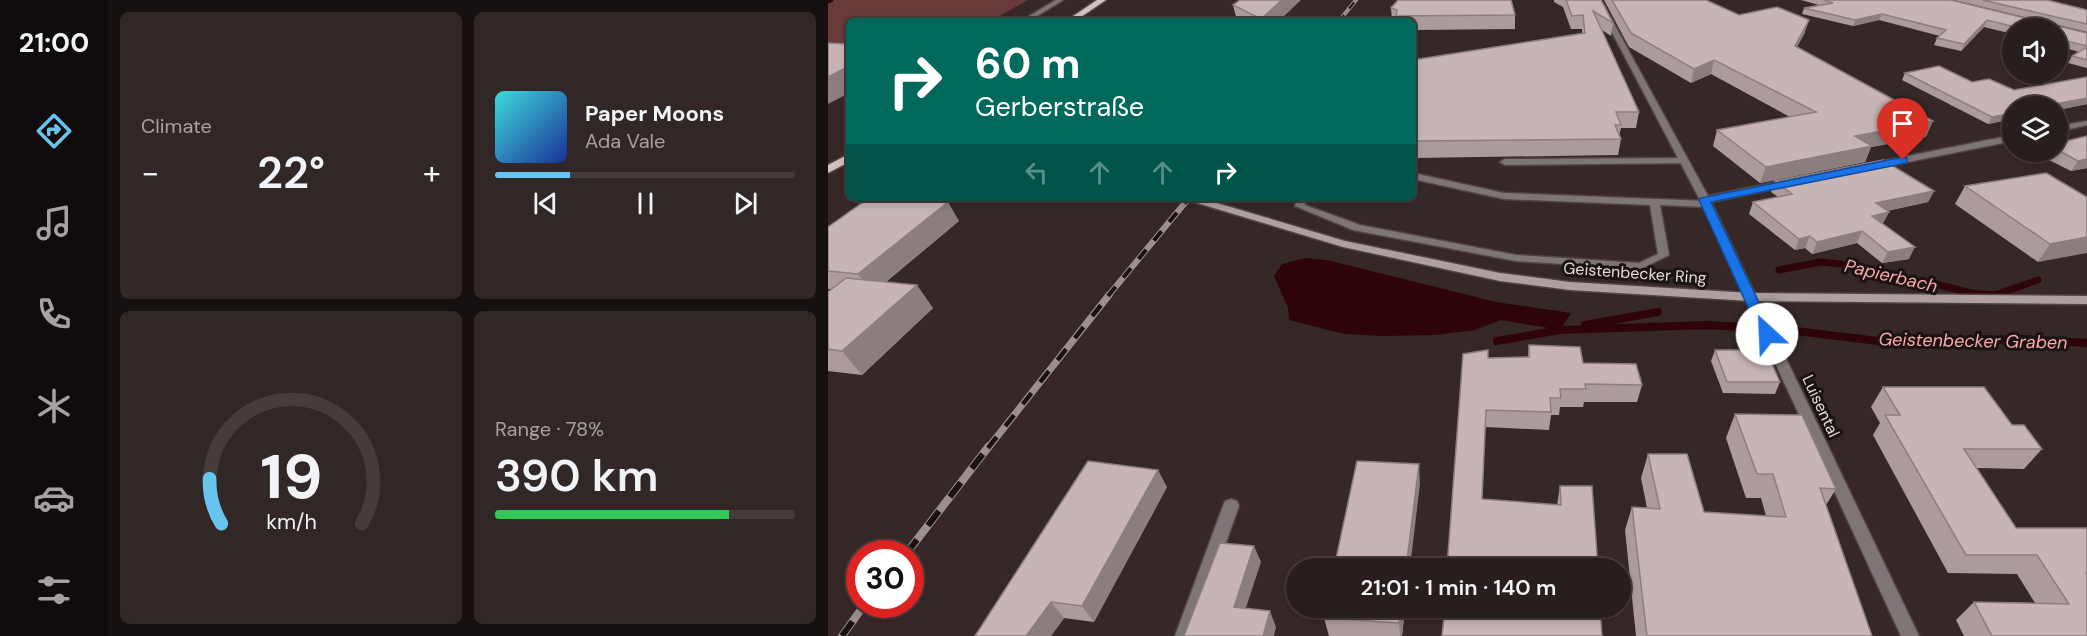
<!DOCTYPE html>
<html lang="en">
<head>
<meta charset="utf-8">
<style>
	:root { --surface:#291e1e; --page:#312727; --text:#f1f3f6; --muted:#a5a2a4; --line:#453c3c; --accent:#67c4ef }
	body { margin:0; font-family:"DM Sans",sans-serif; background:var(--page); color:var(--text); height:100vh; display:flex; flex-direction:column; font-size:22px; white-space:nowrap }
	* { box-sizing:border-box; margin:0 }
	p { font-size:20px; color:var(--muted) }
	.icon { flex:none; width:33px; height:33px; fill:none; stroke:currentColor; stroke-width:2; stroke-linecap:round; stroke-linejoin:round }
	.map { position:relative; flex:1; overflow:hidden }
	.details { display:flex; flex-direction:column; gap:12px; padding:12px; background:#171010; width:720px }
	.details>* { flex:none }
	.top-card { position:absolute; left:18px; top:18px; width:570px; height:183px; border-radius:9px; box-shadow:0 3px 9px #0003,0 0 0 2px var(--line); background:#00695c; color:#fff; overflow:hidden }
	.controls { position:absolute; left:1174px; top:18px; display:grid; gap:12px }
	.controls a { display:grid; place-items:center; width:66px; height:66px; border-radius:50%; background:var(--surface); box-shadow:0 3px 9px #0003,0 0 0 2px var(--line); font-size:30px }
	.speed { position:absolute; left:18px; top:540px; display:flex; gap:12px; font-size:30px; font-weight:700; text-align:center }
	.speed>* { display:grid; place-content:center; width:78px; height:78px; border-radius:50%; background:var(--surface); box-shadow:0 3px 9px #0003,0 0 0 2px var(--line); line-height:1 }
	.speed .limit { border:9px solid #d22; background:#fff; color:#111 }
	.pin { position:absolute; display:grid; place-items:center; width:51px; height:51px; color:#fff; margin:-62px -26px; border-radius:50% 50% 50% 0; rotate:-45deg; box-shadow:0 0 6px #0007 }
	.pin .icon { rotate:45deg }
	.me { position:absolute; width:66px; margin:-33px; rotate:335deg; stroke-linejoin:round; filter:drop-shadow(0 0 4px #0008) }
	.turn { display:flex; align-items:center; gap:21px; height:126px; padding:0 30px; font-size:27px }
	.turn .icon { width:78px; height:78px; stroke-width:2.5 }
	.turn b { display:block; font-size:42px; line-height:51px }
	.lanes { display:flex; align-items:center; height:57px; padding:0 30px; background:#0003; justify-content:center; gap:30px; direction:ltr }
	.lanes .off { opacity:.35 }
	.big { font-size:45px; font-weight:600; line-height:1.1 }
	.details .card { flex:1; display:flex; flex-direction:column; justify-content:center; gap:9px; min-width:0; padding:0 21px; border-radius:9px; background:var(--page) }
	.details .dial { align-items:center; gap:0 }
	.dial svg { height:156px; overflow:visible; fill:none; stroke:var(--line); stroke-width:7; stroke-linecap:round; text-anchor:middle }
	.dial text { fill:var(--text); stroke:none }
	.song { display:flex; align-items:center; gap:18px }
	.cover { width:72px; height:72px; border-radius:9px; background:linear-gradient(135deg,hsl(180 70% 55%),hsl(230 70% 35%)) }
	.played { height:6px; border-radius:3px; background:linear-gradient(90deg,var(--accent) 25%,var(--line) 25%) }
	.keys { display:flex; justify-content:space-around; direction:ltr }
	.heat { display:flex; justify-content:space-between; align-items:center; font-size:33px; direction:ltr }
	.charge { height:9px; border-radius:4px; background:linear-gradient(90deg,#34c759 78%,var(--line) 0) }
	.details .tiles { flex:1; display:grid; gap:12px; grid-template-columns:repeat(2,1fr) }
	.trip { position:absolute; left:458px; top:558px; width:345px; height:60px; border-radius:30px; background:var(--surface); box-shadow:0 3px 9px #0003,0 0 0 2px var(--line); font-weight:600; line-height:60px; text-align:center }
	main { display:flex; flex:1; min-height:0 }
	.tabs { display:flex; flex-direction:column; width:108px; justify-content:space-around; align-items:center; background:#100c0c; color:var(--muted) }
	.tabs .icon { width:42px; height:42px }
	.tabs .selected { color:var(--accent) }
	.tabs b { font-size:27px; color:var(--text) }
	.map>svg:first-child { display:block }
	.green { fill:#693a3a }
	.water { fill:#2e0408 }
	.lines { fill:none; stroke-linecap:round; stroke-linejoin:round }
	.stream-far2 { stroke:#2e0408; stroke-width:4.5 }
	.stream-far1 { stroke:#2e0408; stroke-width:7 }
	.stream { stroke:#2e0408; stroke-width:8 }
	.service-casing { stroke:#534444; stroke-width:3 }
	.minor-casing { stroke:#534444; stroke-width:3 }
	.secondary-casing { stroke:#534444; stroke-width:3 }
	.primary-casing { stroke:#534444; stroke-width:3 }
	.service { fill:#7e7676; fill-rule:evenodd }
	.minor { fill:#7e7676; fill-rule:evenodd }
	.secondary { fill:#ada09f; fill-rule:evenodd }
	.primary { fill:#d1c0bf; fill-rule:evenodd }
	.rail-far3-casing { stroke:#9c8f8f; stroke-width:4 }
	.rail-far2-casing { stroke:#9c8f8f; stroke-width:6 }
	.rail-far1-casing { stroke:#9c8f8f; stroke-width:7 }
	.rail-casing { stroke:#9c8f8f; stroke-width:8 }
	.rail-far3 { stroke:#1a1313; stroke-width:2; stroke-dasharray:8; stroke-linecap:butt }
	.rail-far2 { stroke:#1a1313; stroke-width:4; stroke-dasharray:12; stroke-linecap:butt }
	.rail-far1 { stroke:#1a1313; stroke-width:4.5; stroke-dasharray:14; stroke-linecap:butt }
	.rail { stroke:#1a1313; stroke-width:6; stroke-dasharray:18; stroke-linecap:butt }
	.wall { fill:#ac9b9b }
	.shaded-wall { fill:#8c7e7e }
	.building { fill:#c8b4b4; stroke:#8c7e7e; stroke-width:1.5 }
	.route { fill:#1a73e8; stroke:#114b97; stroke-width:1.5 }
	.labels { text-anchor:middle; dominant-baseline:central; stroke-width:6; stroke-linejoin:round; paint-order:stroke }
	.street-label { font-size:16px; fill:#e5dada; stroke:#1a1313 }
	.water-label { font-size:18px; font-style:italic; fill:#fba8a7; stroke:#1a1313 }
</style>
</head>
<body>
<main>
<nav class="tabs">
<b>21:00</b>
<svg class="icon selected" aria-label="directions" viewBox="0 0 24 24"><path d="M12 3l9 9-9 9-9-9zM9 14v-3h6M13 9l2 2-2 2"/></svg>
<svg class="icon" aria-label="music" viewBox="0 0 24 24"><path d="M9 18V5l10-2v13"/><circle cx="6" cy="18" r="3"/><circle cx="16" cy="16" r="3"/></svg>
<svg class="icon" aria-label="phone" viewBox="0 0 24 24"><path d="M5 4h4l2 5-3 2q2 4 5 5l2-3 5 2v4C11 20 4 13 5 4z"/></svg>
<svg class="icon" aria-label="climate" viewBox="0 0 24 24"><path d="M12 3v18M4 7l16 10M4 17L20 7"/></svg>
<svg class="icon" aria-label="car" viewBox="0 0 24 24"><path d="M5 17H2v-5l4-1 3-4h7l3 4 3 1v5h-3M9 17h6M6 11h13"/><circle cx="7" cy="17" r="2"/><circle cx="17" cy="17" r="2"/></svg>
<svg class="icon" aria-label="filters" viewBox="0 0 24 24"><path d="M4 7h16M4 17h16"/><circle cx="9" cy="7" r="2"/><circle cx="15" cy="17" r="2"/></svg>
</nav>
<section class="details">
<div class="tiles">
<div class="card"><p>Climate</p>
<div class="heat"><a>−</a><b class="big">22°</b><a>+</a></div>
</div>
<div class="card">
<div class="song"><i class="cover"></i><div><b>Paper Moons</b><p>Ada Vale</p></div></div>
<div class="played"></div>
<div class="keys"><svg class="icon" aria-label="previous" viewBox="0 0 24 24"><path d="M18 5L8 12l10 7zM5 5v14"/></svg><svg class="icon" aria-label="pause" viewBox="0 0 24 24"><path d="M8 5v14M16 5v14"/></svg><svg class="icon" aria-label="next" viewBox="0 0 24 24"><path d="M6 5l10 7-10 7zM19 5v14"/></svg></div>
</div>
<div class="card dial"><svg viewBox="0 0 100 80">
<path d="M14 69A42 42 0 1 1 86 69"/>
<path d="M14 69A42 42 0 0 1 8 46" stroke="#67c4ef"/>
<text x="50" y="56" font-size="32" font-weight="700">19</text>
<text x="50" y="72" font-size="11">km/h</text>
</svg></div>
<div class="card"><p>Range · 78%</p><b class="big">390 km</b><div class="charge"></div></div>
</div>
</section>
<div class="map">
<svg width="1259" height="636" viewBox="0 0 1259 636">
	<rect width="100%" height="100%" fill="#372828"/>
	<path class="green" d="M0,0H200L162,21H21V63L0,62Z"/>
	<path class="water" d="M478,258L499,260L668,302L743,313L732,330L673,320L647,330L607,335L555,336L516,334L461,320L460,308L446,276L454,264Z"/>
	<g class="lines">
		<path class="stream-far2" d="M0,1L3,0"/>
		<path class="stream-far1" d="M951,270L993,262L1013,264L1072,282L1107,284L1143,293L1167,295L1210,280"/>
		<path class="stream" d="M757,325L830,312
			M959,330L1067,343L1193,339L1259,343
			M669,341L732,330L879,325L914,327"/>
		<defs>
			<path id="service" d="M228,0H235L201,21H193Z
				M856,158L859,159V163L677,165L672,162L677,159Z
				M585,173L676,193L878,201L883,204L878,207L832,205L841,255L813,269L688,261L525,230L467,206L469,198H479L477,205L532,225L688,255L811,263L830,254L822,205L676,199L585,179Z
				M403,499L409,501L411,506L365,636H347L395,506L397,501Z"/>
			<path id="minor" d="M767,0H773L880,196L960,180L965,183L960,186L883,202L1091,636H1073L872,200Z
				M1259,121V125L1230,132V126Z
				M1185,135V141L1045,169L1040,166L1045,163Z"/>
			<path id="secondary" d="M357,198H372L517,241L672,273L742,282L922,293L1259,296V304L922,301L742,290L672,281L515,247L359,200Z"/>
			<path id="primary" d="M269,0H278L247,21H238Z
				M21,154V162L0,173V165Z"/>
		</defs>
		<use href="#service" class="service-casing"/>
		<use href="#minor" class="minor-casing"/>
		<use href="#secondary" class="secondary-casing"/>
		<use href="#primary" class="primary-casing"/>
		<use href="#service" class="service"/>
		<use href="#minor" class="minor"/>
		<use href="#secondary" class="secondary"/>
		<use href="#primary" class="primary"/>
		<defs>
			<path id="rail-far3" d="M511,21L528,0"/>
			<path id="rail-far2" d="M280,296L361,198"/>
			<path id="rail-far1" d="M160,448L281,295"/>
			<path id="rail" d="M78,554L161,446
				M14,636L37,604"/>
		</defs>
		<use href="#rail-far3" class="rail-far3-casing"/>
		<use href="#rail-far2" class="rail-far2-casing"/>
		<use href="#rail-far1" class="rail-far1-casing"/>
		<use href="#rail" class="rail-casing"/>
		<use href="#rail-far3" class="rail-far3"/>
		<use href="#rail-far2" class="rail-far2"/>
		<use href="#rail-far1" class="rail-far1"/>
		<use href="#rail" class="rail"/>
	</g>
	<path class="wall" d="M726,0H773L785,23L783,36L774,30L811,112L808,128H793L791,136L793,139L790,155L587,158L586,145H585V60L754,33V29H743L735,7L726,2Z
		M776,0H878L911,15L981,20L976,34L969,47L1098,137L1043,147L1037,162L932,183L885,146L889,130L962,117L883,74L863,83L801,47Z
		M973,0H1123L1259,33V68L1240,63L1244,56L1251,52L1230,46V28H1185V34L1156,27L1133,51L1106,45L1109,38L1112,36L1051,20L1025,26L974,14L976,8L991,5Z
		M1126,0H1219L1259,10V32Z
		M405,5L451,21H409Z
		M563,8L687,15V29L585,30V21H564Z
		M1077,73L1144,82L1186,90L1259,77V104L1230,110L1185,106V119L1160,124L1074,80Z
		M1259,136V168L1243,171L1213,156L1215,152H1230V143Z
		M947,181L1106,191L1100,202L1059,211L1061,212L1055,223L1081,259L1054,263L1029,243L984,254L977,248L967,250L921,214L925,202L950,197L943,192Z
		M1137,186L1259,197L1210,262L1127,204Z
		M131,221L58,282L105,308L34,375L0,371V292L4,289H0V227Z
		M701,345L814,385L809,402H756L755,407H732L731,415H723L721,430L657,427L654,499L729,505L732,486L770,568H619L660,358L700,357Z
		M887,350L952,382L947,394L895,393L883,361Z
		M1055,387L1184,425L1214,449L1196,469L1149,468L1188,528H1259V636H1136L1128,620L1146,602L1207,603L1189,574L1120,573L1045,435L1052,423L1043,407Z
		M907,414L1008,489L998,505L1044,636H808L797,530L804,507L819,508L813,478L820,454L876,512L938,516L933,498H918L898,438Z
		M339,487L266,622L236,618L223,636H147Z
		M577,608L574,636H501L496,618Z"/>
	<path class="shaded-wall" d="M454,0H473L451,21H433V19Z
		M1054,14L1051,20L1025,26L1027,20Z
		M981,20L976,34L962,59L967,46Z
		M1159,20L1156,27L1133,51L1136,44Z
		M886,60L883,74L863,83L866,69Z
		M21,66V93L0,104V77Z
		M1259,98V104L1230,110V106H1216Z
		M1185,113V119L1160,124L1164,117Z
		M1105,121L1098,137L1043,147L1037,162L932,183L938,167L1027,136Z
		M1259,159V168L1243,171L1250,161Z
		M1106,191L1100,202L1043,214L1048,203Z
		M120,202L131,221L44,293L30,274Z
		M1061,212L1055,223L1039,227L1044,216Z
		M1034,231L1029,243L984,254L989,242Z
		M982,236L977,248L967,250L971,239Z
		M1259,237V253L1210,262L1222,244Z
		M1087,247L1081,259L1054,263L1060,252Z
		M89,285L105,308L34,375L14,351Z
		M591,464L592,484L582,568H578Z
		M330,470L339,487L266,622L254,606Z
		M426,546L433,562L413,623L406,607Z
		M223,602L236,618L223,636H198Z
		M573,608H577L574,636H572L571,623Z
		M442,611L448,627L446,636H435Z"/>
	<path class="building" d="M412,0H454L433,19L405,5Z
		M570,0H683L687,15L568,16L569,10L563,8Z
		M738,0H773L785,23L765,11L811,112H788L793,125H787L793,139L586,141L587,130H585V60L757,33L755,15L744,16Z
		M784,0H878L911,15L949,7L981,20L967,46L1105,121L1027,136L1044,146L938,167L889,130L988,112L886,60L866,69L803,33Z
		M996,0H1123L1259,33V46L1230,39V28H1191L1159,20L1136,44L1109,38L1118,30L1054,14L1027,20L976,8L1005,3Z
		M1154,0H1219L1259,10V24Z
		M0,43L19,44L21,43V66L0,77Z
		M1259,47V60L1244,56Z
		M1111,66L1144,82L1161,79L1186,90L1259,77V98L1216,106H1185V113L1164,117L1077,73Z
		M1259,136V159L1250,161L1230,150V143Z
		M1055,160L1106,191L1048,203L1061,212L1044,216L1087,247L1060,252L1034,231L989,242L982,236L971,239L925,202L964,194L947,181Z
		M1218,173L1259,197V237L1222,244L1137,186Z
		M41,198H69L120,202L30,274L0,271V227Z
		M18,278L89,285L14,351L0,349V292Z
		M701,345L752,347L755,363L808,364L814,385L757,384L758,389H732L733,398H722L723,412L658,410L654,499L733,505L732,486H764L770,568H619L635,354L660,350V358L701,357Z
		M887,350H938L952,382H899Z
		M1055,387H1156L1184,425H1196L1214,449H1136L1188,528H1259V573H1258L1259,575V636H1164L1146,602L1241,604L1209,555H1138L1057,415H1072Z
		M907,414L974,415L1008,489L992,488L1044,636H819L804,507L832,509L820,454H859L876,512L958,517L945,474H929Z
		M260,461L330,470L254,606L223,602L198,636H147Z
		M529,461L591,464L578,568H506Z
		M392,543L426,546L406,607L442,611L435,636H356Z
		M498,608H573L571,623L496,618Z
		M617,608H772L774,636H614Z"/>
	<path class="route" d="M1075,157L1079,158V163L883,202L946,334L944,338H934L871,200L873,198Z"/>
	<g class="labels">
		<g class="street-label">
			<text transform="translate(807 273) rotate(4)">Geistenbecker Ring</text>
			<text transform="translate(993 406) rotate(65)">Luisental</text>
		</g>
		<g class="water-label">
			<text transform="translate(1063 276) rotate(13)">Papierbach</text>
			<text transform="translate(1145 341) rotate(1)">Geistenbecker Graben</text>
		</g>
	</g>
</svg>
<div class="controls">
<a><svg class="icon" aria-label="sound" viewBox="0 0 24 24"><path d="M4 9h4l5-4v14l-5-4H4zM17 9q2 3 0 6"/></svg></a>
<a><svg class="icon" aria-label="layers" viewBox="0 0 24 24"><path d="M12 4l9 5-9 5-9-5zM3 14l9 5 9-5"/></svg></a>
</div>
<div class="speed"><div class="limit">30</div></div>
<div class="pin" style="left:1075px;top:160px;background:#d93025"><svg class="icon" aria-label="arrive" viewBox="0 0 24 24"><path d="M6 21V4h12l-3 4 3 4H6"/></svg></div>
<svg class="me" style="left:939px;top:334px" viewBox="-20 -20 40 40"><circle r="19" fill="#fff"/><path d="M0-13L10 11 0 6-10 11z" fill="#1a73e8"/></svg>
<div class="trip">21:01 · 1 min · 140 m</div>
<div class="top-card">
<div class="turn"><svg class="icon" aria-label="right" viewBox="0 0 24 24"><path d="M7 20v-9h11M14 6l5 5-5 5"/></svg><div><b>60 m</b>Gerberstraße</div></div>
<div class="lanes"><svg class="icon off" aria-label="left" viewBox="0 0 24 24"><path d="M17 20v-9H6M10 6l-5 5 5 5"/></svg><svg class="icon off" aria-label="ahead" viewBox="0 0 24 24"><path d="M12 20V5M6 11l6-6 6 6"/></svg><svg class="icon off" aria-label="ahead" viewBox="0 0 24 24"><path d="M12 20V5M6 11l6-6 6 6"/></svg><svg class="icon" aria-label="right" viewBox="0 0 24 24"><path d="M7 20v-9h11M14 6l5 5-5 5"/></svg></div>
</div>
</div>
</main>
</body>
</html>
